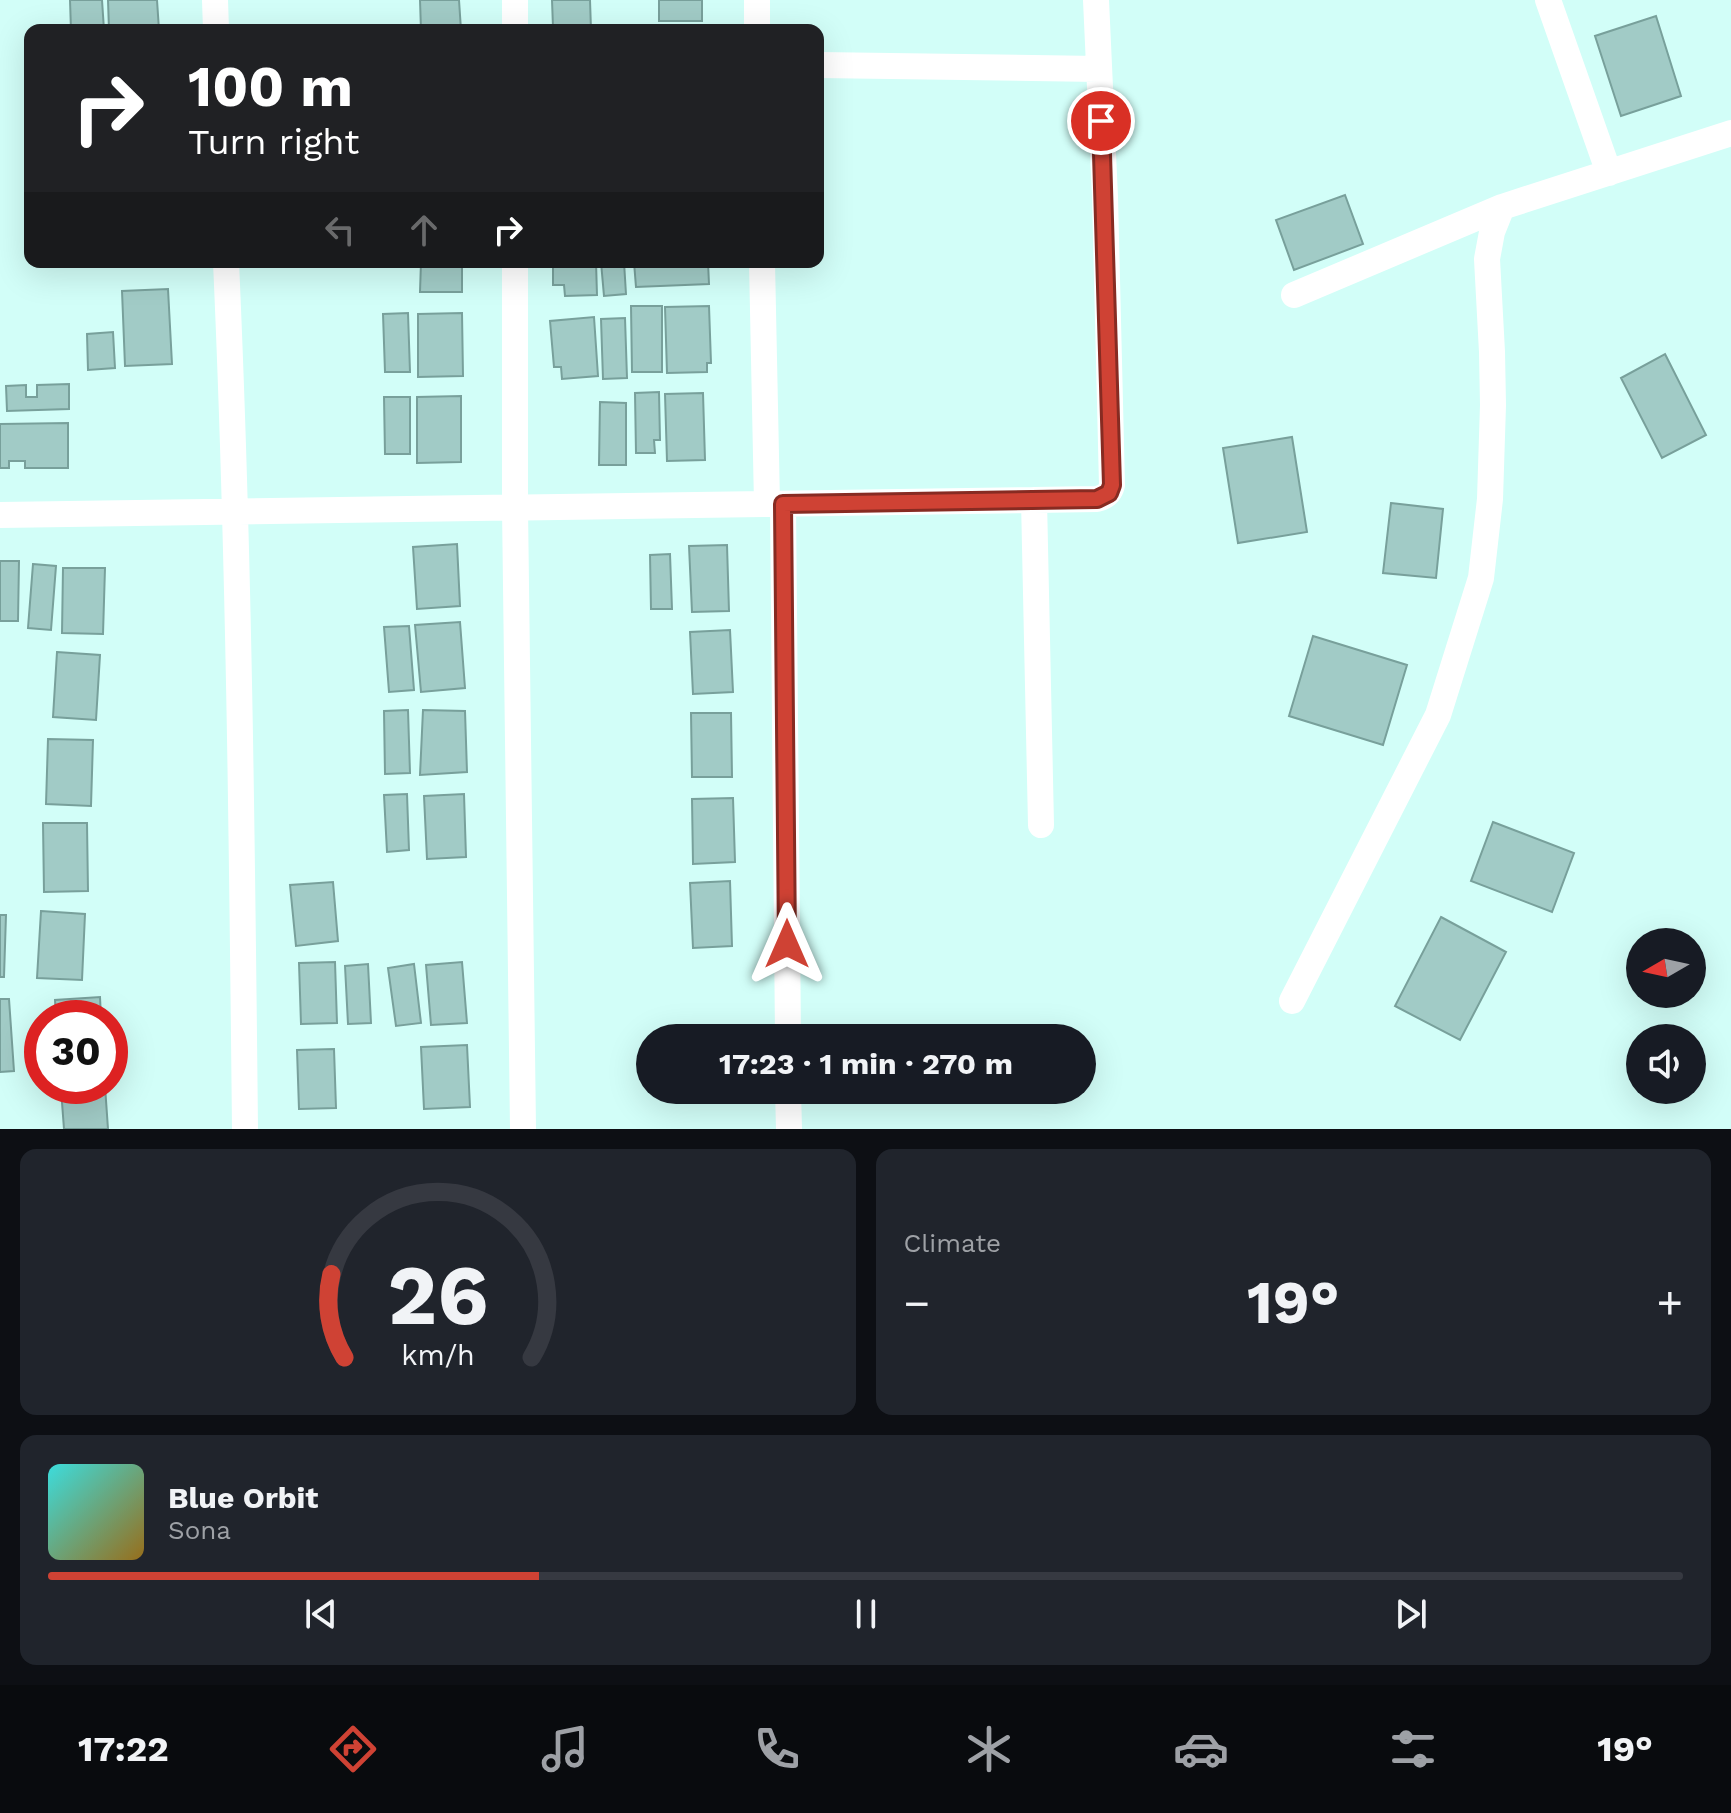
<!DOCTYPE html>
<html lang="en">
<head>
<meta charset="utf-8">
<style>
	:root { --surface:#171b24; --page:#20242c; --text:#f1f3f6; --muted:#9ea1a6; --line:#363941; --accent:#cf4234 }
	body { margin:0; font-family:"Work Sans",sans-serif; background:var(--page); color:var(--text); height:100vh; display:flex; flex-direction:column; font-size:30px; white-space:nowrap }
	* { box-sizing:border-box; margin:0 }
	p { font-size:26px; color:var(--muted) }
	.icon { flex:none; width:44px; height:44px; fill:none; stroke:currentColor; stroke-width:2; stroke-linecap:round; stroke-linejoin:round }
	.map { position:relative; height:1129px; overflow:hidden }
	.sheet { display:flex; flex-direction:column; gap:20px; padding:20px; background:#0d0f14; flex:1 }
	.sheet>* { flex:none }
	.hud { position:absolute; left:24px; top:24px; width:800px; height:244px; border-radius:16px; box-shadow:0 8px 32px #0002; background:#202124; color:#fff; overflow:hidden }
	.needle { width:52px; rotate:261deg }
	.tools { position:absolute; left:1626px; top:928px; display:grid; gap:16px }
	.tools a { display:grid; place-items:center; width:80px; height:80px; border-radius:50%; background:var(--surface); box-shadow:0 8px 32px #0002; font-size:40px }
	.speed { position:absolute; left:24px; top:1000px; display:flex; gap:16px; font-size:40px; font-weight:700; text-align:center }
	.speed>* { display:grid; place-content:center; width:104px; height:104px; border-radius:50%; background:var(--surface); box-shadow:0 8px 32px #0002; line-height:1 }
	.speed .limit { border:12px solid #d22; background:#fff; color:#111 }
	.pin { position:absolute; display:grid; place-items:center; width:68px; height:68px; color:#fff; margin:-34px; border:4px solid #fff; border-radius:50%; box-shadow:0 2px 8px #0007 }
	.me { position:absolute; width:88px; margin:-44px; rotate:0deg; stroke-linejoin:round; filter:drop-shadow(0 0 6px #0008) }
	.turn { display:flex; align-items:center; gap:28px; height:168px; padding:0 32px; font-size:36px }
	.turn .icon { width:104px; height:104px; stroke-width:2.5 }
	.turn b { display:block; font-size:56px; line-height:68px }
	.lanes { display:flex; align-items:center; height:76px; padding:0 32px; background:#0003; justify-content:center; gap:40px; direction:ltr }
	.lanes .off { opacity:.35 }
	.big { font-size:60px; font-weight:700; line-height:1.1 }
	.sheet .tile { flex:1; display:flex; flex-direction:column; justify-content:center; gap:12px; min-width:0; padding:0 28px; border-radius:16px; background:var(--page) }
	.sheet .dial { align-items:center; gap:0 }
	.dial svg { height:208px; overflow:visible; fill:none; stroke:var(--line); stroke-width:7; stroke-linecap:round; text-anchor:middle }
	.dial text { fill:var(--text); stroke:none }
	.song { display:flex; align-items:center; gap:24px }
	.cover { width:96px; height:96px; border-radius:12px; background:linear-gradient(135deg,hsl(180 70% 55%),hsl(40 70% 35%)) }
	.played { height:8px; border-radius:4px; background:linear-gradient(90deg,var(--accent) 30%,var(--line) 30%) }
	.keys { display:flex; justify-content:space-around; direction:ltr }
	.heat { display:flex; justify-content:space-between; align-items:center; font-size:44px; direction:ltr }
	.sheet .tiles { flex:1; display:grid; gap:20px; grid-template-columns:1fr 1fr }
	.tile:last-child { grid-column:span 2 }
	.trip { position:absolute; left:636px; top:1024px; width:460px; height:80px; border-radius:40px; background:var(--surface); box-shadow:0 8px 32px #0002; font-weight:700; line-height:80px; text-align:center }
	.menu { display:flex; height:128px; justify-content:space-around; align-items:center; background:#090b0e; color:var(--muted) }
	.menu .icon { width:56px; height:56px }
	.menu .active { color:var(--accent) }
	.menu b { font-size:36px; color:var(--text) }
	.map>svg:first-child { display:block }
	.building { fill:#a1cbc6; stroke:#78a09b; stroke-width:2 }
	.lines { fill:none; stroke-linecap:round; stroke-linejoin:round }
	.street { stroke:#fff; stroke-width:26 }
	.route-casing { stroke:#872b22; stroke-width:20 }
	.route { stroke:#cf4234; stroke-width:14 }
</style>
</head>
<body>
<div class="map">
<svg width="1731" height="1129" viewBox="0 0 1731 1129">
	<rect width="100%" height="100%" fill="#d2fef8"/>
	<path class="building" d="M70,0H102L104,30H71Z
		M108,0H157L159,30H109Z
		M420,0H459L461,30H421Z
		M552,0H590L591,30H558V27H553Z
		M659,0H702V21H659Z
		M1656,16L1681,96L1621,116L1595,36Z
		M1345,195L1363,244L1294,270L1276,220Z
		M421,262H462V292H420Z
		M553,262H596L597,295L565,296L564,285H553Z
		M601,262H624L626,294L604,296Z
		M634,262H708L709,284L636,287Z
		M168,289L172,364L125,366L122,291Z
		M631,306H662V372H632Z
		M709,306L711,363H707V372L667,373L665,307Z
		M408,313L410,372H385L383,314Z
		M462,313L463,376L418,377V314Z
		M594,317L598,376L562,379L561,367H554L550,321Z
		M625,318L627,378L603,379L601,319Z
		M113,332L115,368L88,370L87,334Z
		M1665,354L1706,435L1662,458L1621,378Z
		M69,384V409L7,411L6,386L26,385V397H37V385Z
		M659,392L660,440H654L655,453H636L635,393Z
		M703,393L705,460L667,461L665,394Z
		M461,396V462L417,463V397Z
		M384,397H410V454H385Z
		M600,402L626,403V465H599Z
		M68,423V468H25V461H9V468H0V424Z
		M1292,437L1307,532L1238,543L1223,448Z
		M1391,503L1443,509L1436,578L1383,573Z
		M457,544L460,606L417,609L413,547Z
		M727,545L729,611L692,612L689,546Z
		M670,554L672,609H651L650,555Z
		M0,561H19L18,621H0Z
		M33,564L56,566L51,630L28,628Z
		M63,568H105L103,634L62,633Z
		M460,622L465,688L421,692L415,625Z
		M409,626L414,690L389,692L384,627Z
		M730,630L733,692L693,694L690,632Z
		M1313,636L1407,665L1383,745L1289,716Z
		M57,652L100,655L96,720L53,717Z
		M408,710L410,773L385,774L384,711Z
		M423,710L465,711L467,772L420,775Z
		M691,713H731L732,777H692Z
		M48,739L93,740L91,806L46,804Z
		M407,794L409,850L387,852L384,795Z
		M464,794L466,857L427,859L424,796Z
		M733,798L735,862L693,864L692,799Z
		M1493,822L1574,853L1552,912L1471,881Z
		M43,823H87L88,891L44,892Z
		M730,881L732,946L693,948L690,883Z
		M333,882L338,941L296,946L290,885Z
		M41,911L85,914L82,980L37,978Z
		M0,915H6L4,977H0Z
		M1441,917L1506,952L1460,1040L1395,1006Z
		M335,962L337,1023L301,1024L299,963Z
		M462,962L467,1023L431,1025L426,965Z
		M368,964L371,1023L348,1024L345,966Z
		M414,964L421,1023L396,1026L388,968Z
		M100,997L101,1018H56L55,1000Z
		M0,999H9L14,1071L0,1072Z
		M467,1045L470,1107L424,1109L421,1047Z
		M334,1049L336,1108L299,1109L297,1050Z
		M105,1086L108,1129H64L61,1089Z"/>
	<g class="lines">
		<path class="street" d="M215,0L216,30
			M515,0V30
			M757,0V30
			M1548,0L1609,173
			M818,65L1099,69
			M226,262C239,551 242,840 245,1129
			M515,262V508L523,1129
			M762,262L767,504
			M1294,295L1502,207L1731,133
			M1034,500L1041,825
			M783,504L788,1038
			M0,515L1034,500L1097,499C1105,497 1110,494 1112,485L1105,197L1096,0
			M1292,1001L1438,715L1481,578L1490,499L1493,405L1492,352L1487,259L1492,232L1502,207
			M788,1090L789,1129"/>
	</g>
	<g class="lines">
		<defs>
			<path id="route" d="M787,944L783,504L1097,499L1109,493L1112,485L1101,121"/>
		</defs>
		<use href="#route" class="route-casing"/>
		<use href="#route" class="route"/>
	</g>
</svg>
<div class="tools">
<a><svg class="needle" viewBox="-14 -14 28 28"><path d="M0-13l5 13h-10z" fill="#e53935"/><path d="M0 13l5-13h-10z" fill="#9ea1a6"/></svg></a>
<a><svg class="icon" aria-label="sound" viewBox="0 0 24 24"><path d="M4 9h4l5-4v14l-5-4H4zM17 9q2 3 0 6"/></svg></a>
</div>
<div class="speed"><div class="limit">30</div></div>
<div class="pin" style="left:1101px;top:121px;background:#d93025"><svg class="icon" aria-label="arrive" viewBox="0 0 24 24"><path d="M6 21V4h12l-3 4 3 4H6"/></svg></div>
<svg class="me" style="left:787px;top:944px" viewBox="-20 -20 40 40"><path d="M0-17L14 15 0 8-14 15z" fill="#cf4234" stroke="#fff" stroke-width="4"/></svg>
<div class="trip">17:23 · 1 min · 270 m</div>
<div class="hud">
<div class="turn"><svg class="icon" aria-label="right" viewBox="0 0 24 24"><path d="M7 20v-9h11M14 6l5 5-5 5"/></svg><div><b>100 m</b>Turn right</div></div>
<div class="lanes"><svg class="icon off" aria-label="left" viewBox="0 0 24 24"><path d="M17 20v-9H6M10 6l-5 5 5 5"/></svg><svg class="icon off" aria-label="ahead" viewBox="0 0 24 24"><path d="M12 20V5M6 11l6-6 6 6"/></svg><svg class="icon" aria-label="right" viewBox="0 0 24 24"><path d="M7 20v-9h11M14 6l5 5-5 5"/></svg></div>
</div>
</div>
<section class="sheet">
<div class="tiles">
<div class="tile dial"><svg viewBox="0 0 100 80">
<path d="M14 69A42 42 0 1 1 86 69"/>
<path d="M14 69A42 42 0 0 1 9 37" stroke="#cf4234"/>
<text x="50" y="56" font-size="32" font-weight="700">26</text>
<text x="50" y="72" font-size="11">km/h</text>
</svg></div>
<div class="tile"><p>Climate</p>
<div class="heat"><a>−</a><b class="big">19°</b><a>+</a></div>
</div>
<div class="tile">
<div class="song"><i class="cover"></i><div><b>Blue Orbit</b><p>Sona</p></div></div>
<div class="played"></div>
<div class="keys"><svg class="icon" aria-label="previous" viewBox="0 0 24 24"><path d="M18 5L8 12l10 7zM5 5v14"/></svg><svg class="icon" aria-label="pause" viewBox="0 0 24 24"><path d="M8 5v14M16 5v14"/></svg><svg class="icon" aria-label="next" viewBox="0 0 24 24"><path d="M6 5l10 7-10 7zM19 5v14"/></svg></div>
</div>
</div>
</section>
<nav class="menu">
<b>17:22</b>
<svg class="icon active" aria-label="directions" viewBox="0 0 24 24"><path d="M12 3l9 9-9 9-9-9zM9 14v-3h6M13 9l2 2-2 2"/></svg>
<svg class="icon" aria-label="music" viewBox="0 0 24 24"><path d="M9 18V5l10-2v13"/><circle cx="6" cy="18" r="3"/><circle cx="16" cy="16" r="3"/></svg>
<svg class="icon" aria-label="phone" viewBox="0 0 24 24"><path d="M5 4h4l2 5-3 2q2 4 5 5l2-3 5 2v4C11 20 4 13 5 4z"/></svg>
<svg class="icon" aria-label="climate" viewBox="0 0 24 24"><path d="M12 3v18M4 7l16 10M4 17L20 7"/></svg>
<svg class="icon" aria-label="car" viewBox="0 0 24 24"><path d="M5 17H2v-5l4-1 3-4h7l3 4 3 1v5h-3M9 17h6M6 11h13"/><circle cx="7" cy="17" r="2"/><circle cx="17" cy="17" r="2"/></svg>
<svg class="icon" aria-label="filters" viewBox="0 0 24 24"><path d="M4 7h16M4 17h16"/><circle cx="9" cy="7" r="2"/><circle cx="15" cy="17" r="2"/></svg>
<b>19°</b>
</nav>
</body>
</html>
